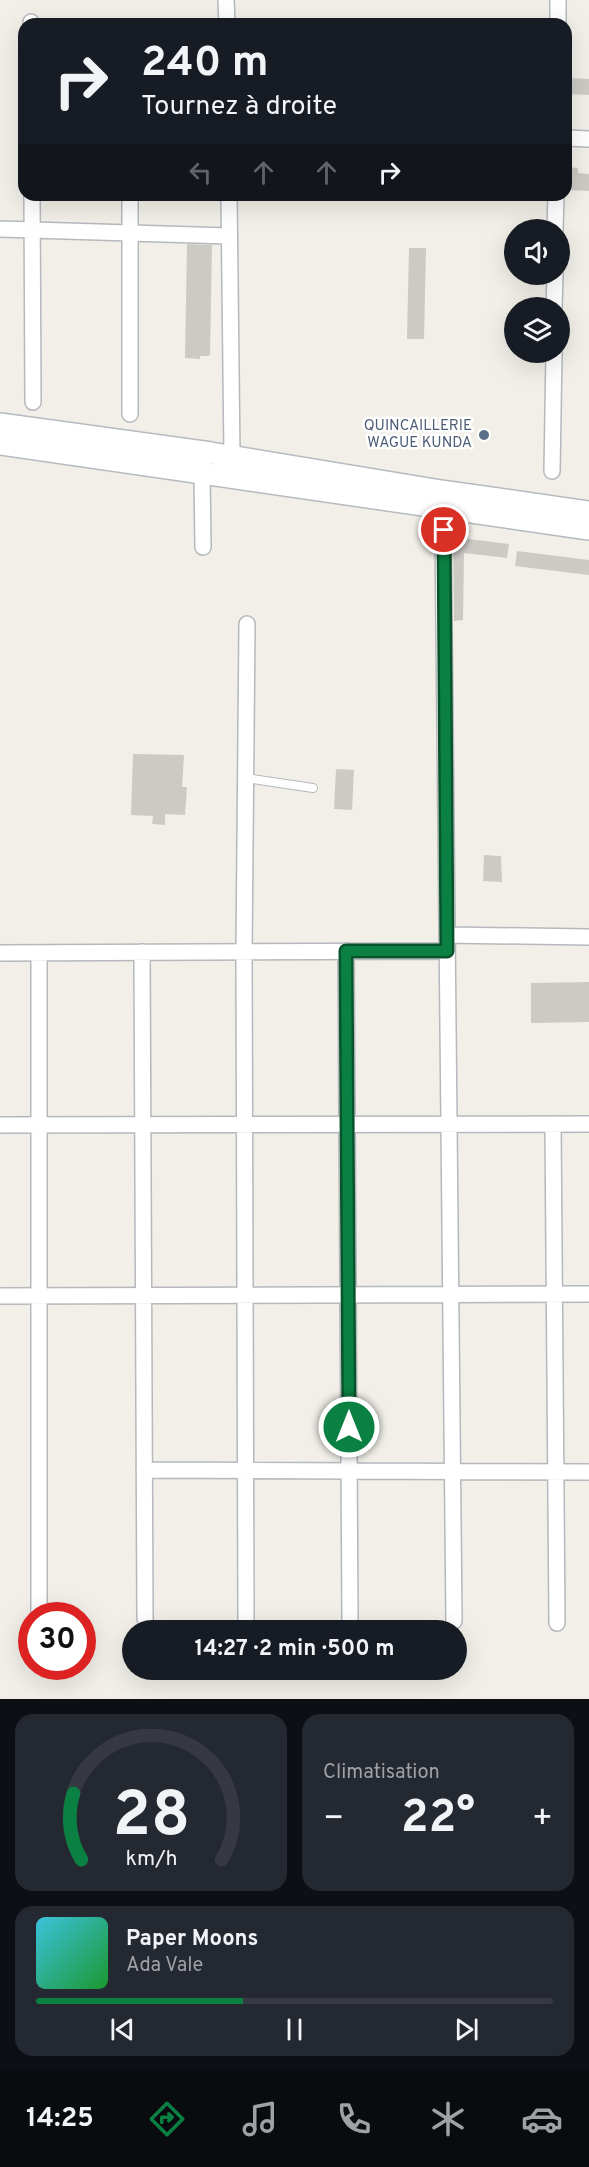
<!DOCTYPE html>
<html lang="fr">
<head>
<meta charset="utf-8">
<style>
	:root { --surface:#171b24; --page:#242831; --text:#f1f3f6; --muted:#9ea1a6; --line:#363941; --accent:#0b8043 }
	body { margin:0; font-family:Overpass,sans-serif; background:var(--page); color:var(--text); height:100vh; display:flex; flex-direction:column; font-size:22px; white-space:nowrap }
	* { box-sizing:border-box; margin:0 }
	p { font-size:20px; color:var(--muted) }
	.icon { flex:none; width:33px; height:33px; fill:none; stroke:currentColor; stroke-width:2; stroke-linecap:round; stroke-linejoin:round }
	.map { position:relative; height:1699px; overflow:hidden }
	.sheet { display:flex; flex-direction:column; gap:15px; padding:15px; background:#0d0f14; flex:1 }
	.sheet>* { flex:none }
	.guide { position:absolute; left:18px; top:18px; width:554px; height:183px; border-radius:18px; box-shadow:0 6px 24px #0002; background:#171b24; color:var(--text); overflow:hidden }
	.tools { position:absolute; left:504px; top:219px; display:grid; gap:12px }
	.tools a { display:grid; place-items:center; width:66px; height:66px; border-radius:50%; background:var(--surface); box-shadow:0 6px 24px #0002; font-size:30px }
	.speed { position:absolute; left:18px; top:1602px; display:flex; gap:12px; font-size:30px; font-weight:700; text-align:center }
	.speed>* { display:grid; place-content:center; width:78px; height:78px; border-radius:50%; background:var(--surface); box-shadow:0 6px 24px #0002; line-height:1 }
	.speed .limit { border:9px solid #d22; background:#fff; color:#111 }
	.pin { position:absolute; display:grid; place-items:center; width:51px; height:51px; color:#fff; margin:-26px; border:3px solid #fff; border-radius:50%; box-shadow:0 2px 6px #0007 }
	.me { position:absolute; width:66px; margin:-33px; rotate:0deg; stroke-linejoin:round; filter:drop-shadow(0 0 4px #0008) }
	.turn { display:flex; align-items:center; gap:21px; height:126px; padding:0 24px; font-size:27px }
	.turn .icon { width:78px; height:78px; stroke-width:2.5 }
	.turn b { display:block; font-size:42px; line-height:51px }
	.lanes { display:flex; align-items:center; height:57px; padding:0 24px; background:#0003; justify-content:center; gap:30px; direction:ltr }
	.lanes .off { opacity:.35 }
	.big { font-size:45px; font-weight:700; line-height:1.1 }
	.sheet .tile { flex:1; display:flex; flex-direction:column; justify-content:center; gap:9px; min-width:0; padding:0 21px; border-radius:18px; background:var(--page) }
	.sheet .dial { align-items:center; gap:0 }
	.dial svg { height:156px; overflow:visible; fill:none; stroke:var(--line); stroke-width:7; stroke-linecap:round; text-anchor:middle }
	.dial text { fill:var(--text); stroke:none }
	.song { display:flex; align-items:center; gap:18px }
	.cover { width:72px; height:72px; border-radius:9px; background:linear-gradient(135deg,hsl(190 70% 55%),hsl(130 70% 35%)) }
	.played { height:6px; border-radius:3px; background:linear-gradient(90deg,var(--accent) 40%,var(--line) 40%) }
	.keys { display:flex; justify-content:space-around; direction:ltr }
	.heat { display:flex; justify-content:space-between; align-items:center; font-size:33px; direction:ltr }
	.sheet .tiles { flex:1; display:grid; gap:15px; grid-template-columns:1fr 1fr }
	.tile:last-child { grid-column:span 2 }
	.trip { position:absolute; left:122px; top:1620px; width:345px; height:60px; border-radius:30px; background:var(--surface); box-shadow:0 6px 24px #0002; font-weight:700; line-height:60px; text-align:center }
	.dock { display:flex; height:96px; justify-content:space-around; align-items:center; background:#090b0e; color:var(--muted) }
	.dock .icon { width:42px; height:42px }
	.dock .on { color:var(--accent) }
	.dock b { font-size:27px; color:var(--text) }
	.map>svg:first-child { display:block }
	.building { fill:#cccac5 }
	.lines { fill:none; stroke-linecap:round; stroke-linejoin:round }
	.lane-casing { stroke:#b5b8bc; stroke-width:10 }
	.street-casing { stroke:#b5b8bc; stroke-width:18 }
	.secondary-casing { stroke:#b6babf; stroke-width:24 }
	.lane { stroke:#fff; stroke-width:8 }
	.street { stroke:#fff; stroke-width:15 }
	.secondary { stroke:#fff; stroke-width:21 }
	.route-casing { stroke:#07532c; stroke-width:15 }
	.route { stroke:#0b8043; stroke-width:10 }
	.service-dot { fill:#5c6f8a; stroke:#fff; stroke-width:2 }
	.labels { text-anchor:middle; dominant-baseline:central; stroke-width:5; stroke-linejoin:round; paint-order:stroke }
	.service-label { font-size:15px; fill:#4e5e75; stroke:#fff; text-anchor:end }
</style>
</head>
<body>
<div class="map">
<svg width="589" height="1699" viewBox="0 0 589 1699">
	<rect width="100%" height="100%" fill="#f1efe8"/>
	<path class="building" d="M566,78L589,79V95L566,94Z
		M566,167L578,168V173L589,174V191L566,190Z
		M187,244L212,245L210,355L208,356H200V359L185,358Z
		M409,248H426L424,339H407Z
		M453,537L509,544L507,558L464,553L463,620L454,621Z
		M517,551L589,560V575L515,566Z
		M133,754L184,755L182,787H187L185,815L165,814V825L152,824L153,816L131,815Z
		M336,769L354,770L352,810L334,809Z
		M484,855L501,856L502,882L483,881Z
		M589,982V1022L531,1023V983Z"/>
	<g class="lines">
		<defs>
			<path id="lane" d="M246,778L313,788"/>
			<path id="street" d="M226,0L227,24
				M31,22V24
				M558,24V0
				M566,138L589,139
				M32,195L33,402
				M229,195L232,456
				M0,229L229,236
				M555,230L556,195
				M554,308L555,274
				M130,414V195
				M552,471L554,352
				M202,473L203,547
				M443,530L454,1621
				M447,935L589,937
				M346,951L350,1621
				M142,952L145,1619
				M0,953L447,951
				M553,1124L557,1623
				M0,1125L589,1124
				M0,1296L589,1294
				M144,1470L589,1472
				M39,1616V953
				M246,1623L244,952L247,624"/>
			<path id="secondary" d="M0,424L211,453L435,490L589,512
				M0,444L589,529"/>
		</defs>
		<use href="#lane" class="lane-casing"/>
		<use href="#street" class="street-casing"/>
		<use href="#secondary" class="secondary-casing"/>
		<use href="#lane" class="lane"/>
		<use href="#street" class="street"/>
		<use href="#secondary" class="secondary"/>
	</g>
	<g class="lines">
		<defs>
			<path id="route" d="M349,1427L346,951H447L444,530"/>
		</defs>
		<use href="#route" class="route-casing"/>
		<use href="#route" class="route"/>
	</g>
	<circle class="service-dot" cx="484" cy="435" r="6"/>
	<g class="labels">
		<g class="service-label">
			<text x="472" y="426">QUINCAILLERIE<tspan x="472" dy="17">WAGUE KUNDA</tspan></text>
		</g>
	</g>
</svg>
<div class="tools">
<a><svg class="icon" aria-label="sound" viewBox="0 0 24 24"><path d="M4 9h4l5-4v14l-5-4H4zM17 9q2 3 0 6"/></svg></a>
<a><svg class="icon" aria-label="layers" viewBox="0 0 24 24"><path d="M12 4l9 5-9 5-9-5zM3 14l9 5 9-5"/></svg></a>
</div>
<div class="speed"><div class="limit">30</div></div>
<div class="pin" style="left:444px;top:530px;background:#d93025"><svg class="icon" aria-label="arrive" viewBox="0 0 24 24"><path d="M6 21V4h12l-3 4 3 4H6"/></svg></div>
<svg class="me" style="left:349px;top:1427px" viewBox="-20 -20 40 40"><circle r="17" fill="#0b8043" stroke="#fff" stroke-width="3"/><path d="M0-11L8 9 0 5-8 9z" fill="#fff"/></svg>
<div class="trip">14:27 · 2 min · 500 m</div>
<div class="guide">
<div class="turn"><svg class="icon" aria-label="right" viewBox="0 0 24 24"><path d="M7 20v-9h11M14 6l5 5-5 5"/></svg><div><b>240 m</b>Tournez à droite</div></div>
<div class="lanes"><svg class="icon off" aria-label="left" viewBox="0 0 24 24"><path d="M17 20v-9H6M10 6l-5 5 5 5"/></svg><svg class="icon off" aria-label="ahead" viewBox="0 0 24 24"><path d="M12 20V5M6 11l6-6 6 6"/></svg><svg class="icon off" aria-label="ahead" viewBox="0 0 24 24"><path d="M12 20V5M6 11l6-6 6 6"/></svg><svg class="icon" aria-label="right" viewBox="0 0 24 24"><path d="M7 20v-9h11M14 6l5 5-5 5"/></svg></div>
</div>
</div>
<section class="sheet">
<div class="tiles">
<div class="tile dial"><svg viewBox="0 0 100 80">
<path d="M14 69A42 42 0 1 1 86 69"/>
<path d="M14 69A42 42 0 0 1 10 35" stroke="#0b8043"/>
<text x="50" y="56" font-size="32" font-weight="700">28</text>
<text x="50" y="72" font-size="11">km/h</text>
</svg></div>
<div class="tile"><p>Climatisation</p>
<div class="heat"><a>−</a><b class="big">22°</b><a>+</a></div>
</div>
<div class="tile">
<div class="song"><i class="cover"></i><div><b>Paper Moons</b><p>Ada Vale</p></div></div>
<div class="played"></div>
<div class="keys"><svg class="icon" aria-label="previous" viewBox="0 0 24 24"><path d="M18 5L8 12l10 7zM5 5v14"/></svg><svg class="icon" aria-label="pause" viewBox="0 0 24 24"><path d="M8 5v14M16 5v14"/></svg><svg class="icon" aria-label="next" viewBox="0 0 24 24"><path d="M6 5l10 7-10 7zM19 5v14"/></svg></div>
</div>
</div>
</section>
<nav class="dock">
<b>14:25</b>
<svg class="icon on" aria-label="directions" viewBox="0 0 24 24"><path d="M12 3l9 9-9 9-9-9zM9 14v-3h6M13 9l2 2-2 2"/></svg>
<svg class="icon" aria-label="music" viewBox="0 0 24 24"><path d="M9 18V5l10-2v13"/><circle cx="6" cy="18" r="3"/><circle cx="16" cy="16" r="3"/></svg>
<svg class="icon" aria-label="phone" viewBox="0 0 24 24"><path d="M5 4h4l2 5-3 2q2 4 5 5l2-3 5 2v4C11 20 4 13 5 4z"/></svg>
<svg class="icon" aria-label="climate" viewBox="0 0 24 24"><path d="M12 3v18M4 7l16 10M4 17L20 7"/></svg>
<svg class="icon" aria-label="car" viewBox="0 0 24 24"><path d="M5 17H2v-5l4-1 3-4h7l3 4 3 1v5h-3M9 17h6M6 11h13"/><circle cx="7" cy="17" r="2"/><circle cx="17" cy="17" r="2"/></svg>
</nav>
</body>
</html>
